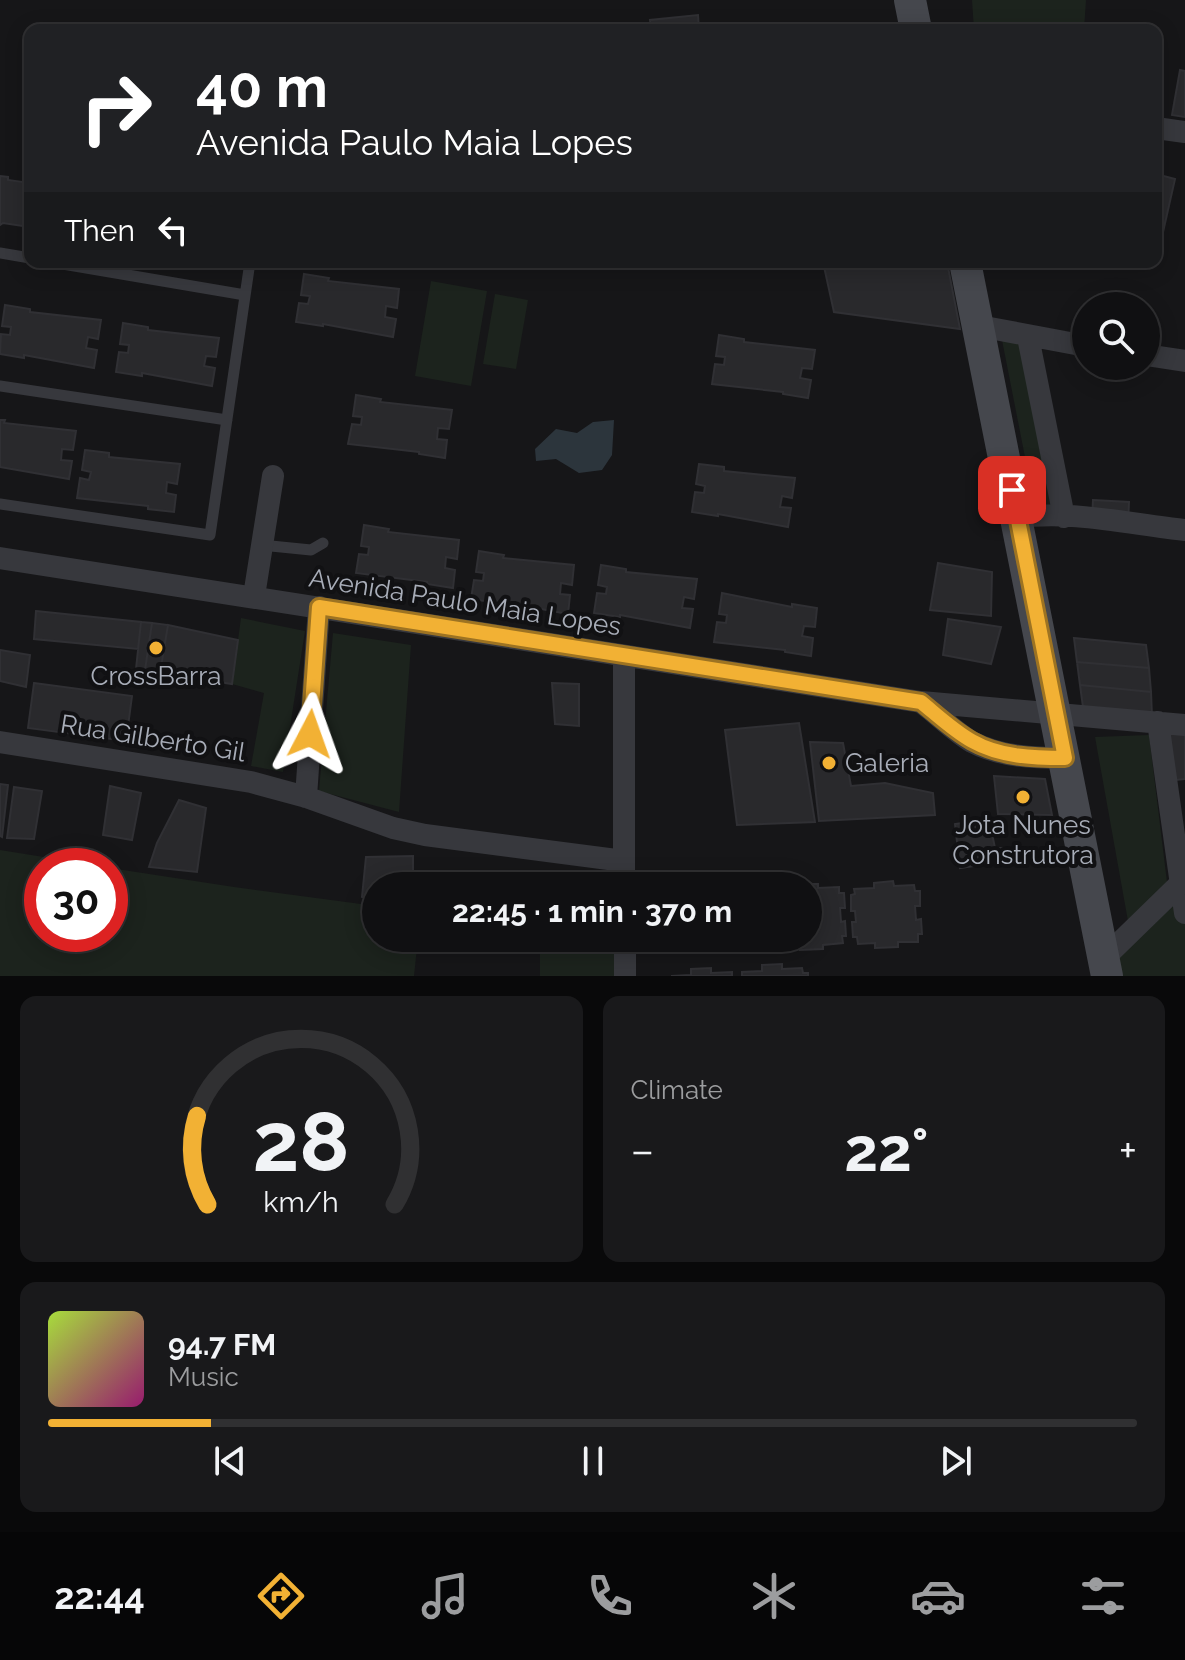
<!DOCTYPE html>
<html lang="en">
<head>
<meta charset="utf-8">
<style>
	:root { --surface:#101012; --page:#19191b; --text:#f1f3f6; --muted:#9c9d9f; --line:#303032; --accent:#f2b134 }
	body { margin:0; font-family:Raleway,sans-serif; background:var(--page); color:var(--text); height:100vh; display:flex; flex-direction:column; font-size:30px; white-space:nowrap }
	* { box-sizing:border-box; margin:0 }
	p { font-size:26px; color:var(--muted) }
	.icon { flex:none; width:44px; height:44px; fill:none; stroke:currentColor; stroke-width:2; stroke-linecap:round; stroke-linejoin:round }
	.map { position:relative; height:976px; overflow:hidden }
	.side { display:flex; flex-direction:column; gap:20px; padding:20px; background:#09090a; flex:1 }
	.side>* { flex:none }
	.banner { position:absolute; left:24px; top:24px; width:1138px; height:244px; border-radius:16px; box-shadow:0 4px 20px #0003,0 0 0 2px var(--line); background:#202124; color:#fff; overflow:hidden }
	.buttons { position:absolute; left:1072px; top:292px; display:grid; gap:16px }
	.buttons a { display:grid; place-items:center; width:88px; height:88px; border-radius:50%; background:var(--surface); box-shadow:0 4px 20px #0003,0 0 0 2px var(--line); font-size:40px }
	.speed { position:absolute; left:24px; top:848px; display:flex; gap:16px; font-size:40px; font-weight:700; text-align:center }
	.speed>* { display:grid; place-content:center; width:104px; height:104px; border-radius:50%; background:var(--surface); box-shadow:0 4px 20px #0003,0 0 0 2px var(--line); line-height:1 }
	.speed .limit { border:12px solid #d22; background:#fff; color:#111 }
	.pin { position:absolute; display:grid; place-items:center; width:68px; height:68px; color:#fff; margin:-34px; border-radius:16px; box-shadow:0 4px 12px #0006 }
	.me { position:absolute; width:88px; margin:-44px; rotate:4deg; stroke-linejoin:round; filter:drop-shadow(0 0 6px #0008) }
	.turn { display:flex; align-items:center; gap:28px; height:168px; padding:0 40px; font-size:36px }
	.turn .icon { width:104px; height:104px; stroke-width:2.5 }
	.turn b { display:block; font-size:56px; line-height:68px }
	.then { display:flex; align-items:center; height:76px; padding:0 40px; background:#0003; gap:16px; font-size:30px }
	.big { font-size:60px; font-weight:700; line-height:1.1 }
	.side .widget { flex:1; display:flex; flex-direction:column; justify-content:center; gap:12px; min-width:0; padding:0 28px; border-radius:16px; background:var(--page) }
	.side .dial { align-items:center; gap:0 }
	.dial svg { height:208px; overflow:visible; fill:none; stroke:var(--line); stroke-width:7; stroke-linecap:round; text-anchor:middle }
	.dial text { fill:var(--text); stroke:none }
	.song { display:flex; align-items:center; gap:24px }
	.cover { width:96px; height:96px; border-radius:12px; background:linear-gradient(135deg,hsl(80 70% 55%),hsl(320 70% 35%)) }
	.played { height:8px; border-radius:4px; background:linear-gradient(90deg,var(--accent) 15%,var(--line) 15%) }
	.keys { display:flex; justify-content:space-around; direction:ltr }
	.heat { display:flex; justify-content:space-between; align-items:center; font-size:44px; direction:ltr }
	.side .tiles { flex:1; display:grid; gap:20px; grid-template-columns:1fr 1fr }
	.widget:last-child { grid-column:span 2 }
	.trip { position:absolute; left:362px; top:872px; width:460px; height:80px; border-radius:40px; background:var(--surface); box-shadow:0 4px 20px #0003,0 0 0 2px var(--line); font-weight:700; line-height:80px; text-align:center }
	.tab-bar { display:flex; height:128px; justify-content:space-around; align-items:center; background:#060607; color:var(--muted) }
	.tab-bar .icon { width:56px; height:56px }
	.tab-bar .selected { color:var(--accent) }
	.tab-bar b { font-size:36px; color:var(--text) }
	.map>svg:first-child { display:block }
	.green { fill:#1c231d }
	.water { fill:#2c353c }
	.building { fill:#29292c; stroke:#303034; stroke-width:2 }
	.lines { fill:none; stroke-linecap:round; stroke-linejoin:round }
	.service { stroke:#37383d; stroke-width:11 }
	.minor { stroke:#37383d; stroke-width:22 }
	.secondary { stroke:#45474d; stroke-width:32 }
	.route-casing { stroke:#9d7322; stroke-width:20 }
	.route { stroke:#f2b134; stroke-width:14 }
	.poi-dot { fill:#f2b134; stroke:#111113; stroke-width:3 }
	.labels { text-anchor:middle; dominant-baseline:central; stroke-width:8; stroke-linejoin:round; paint-order:stroke }
	.street-label { font-size:26px; fill:#a8adb8; stroke:#111113 }
	.poi-label { font-size:26px; fill:#a8adb8; stroke:#111113 }
</style>
</head>
<body>
<div class="map">
<svg width="1185" height="976" viewBox="0 0 1185 976">
	<rect width="100%" height="100%" fill="#161618"/>
	<path class="green" d="M972,0H1086L1084,30H974Z
		M431,281L487,291L471,386L415,376Z
		M495,294L528,300L516,369L483,364Z
		M1002,340L1020,344L1053,510L1035,508Z
		M241,618L305,631L283,772L251,766L264,693L232,684Z
		M333,633L411,645L399,812L319,791Z
		M1149,735L1167,882L1128,921L1095,737Z
		M0,850L100,866H42V934H110V868L234,887L376,906V938H418L414,976H0Z
		M1181,883L1185,913V976H1107L1113,948Z
		M540,940H625V976H540Z"/>
	<path class="water" d="M614,420L612,455L602,470L579,473L556,459L536,461L535,449L556,429L577,433L593,422Z"/>
	<path class="building" d="M698,15L699,30H651L650,20Z
		M1180,70L1185,71V117L1172,115Z
		M1156,174L1175,179L1161,241L1156,240Z
		M0,176L8,177V180L30,183V227L3,223L0,225Z
		M823,262H947L960,329L834,312Z
		M304,274L329,278L328,281L399,289L397,308L386,306L385,317L396,319L393,337L323,324V326L296,322L299,303L308,304L310,296L301,295Z
		M5,305L30,309V312L101,320L98,339L88,337L86,348L97,350L94,368L24,355V358L0,354L1,334L10,335L11,327L2,326Z
		M123,323L148,327V330L219,338L216,357L206,356L204,366L215,368L212,386L142,373V376L116,372L119,352L128,353L129,345L120,344Z
		M719,335L744,339V342L815,350L812,369L802,368L800,378L811,380L808,398L783,394V392L712,384L715,364L724,365L725,357L716,356Z
		M356,395L381,399L380,402L452,410L449,429L438,428L437,439L447,440L445,458L419,454V452L348,444L352,424L361,425L362,417L353,416Z
		M0,420H5L4,423L76,431L73,450L62,449L61,460L72,461L69,479L0,467Z
		M85,450L109,453V457L180,464L177,484L167,482L166,493L176,495L174,512L148,509V506L77,498L80,478L89,480L91,472L82,470Z
		M699,464L724,467V471L795,478L792,498L782,496L780,507L791,508L788,527L718,514V516L692,512L695,492L704,493L705,486L696,484Z
		M1093,500L1129,502L1128,524L1092,520Z
		M364,525L389,529L388,532L459,540L457,559L446,557L445,568L455,570L453,588L427,584V582L356,573L359,554L368,555L369,547L361,546Z
		M479,551L504,555L503,558L574,565L572,585L561,583L560,594L570,595L568,614L498,601L497,603L471,599L474,580L483,581L484,573L476,572Z
		M938,563L992,572L991,616L930,610Z
		M601,565L626,569V572L697,579L694,599L684,597L682,608L693,609L690,628L620,615V617L594,613L597,593L606,594L607,587L598,585Z
		M722,593L792,607V604L817,608L815,627L804,626L802,636L813,638L811,656L785,652V650L714,642L717,622L726,623L727,615L719,614Z
		M36,611L141,622L138,649L34,639Z
		M948,619L1001,627L991,664L943,655Z
		M141,622L152,623L145,670L136,669Z
		M152,623L168,625L160,673L145,670Z
		M168,625L238,640L232,684L160,673Z
		M1074,638L1146,645L1149,668L1077,662Z
		M0,650L30,655L26,687L0,681Z
		M1077,662L1149,668L1151,692L1080,685Z
		M34,683L132,696L126,741L28,728Z
		M552,683L579,684V726L555,724Z
		M1080,685L1151,692L1152,716L1083,707Z
		M1158,722L1185,725V779L1166,781Z
		M799,723L815,822L737,825L725,730Z
		M810,742L843,743L851,786L885,783L933,793L935,815L819,821Z
		M994,776L1045,779L1052,815L998,814Z
		M0,784L8,785L2,837L0,836Z
		M110,786L141,793L132,840L103,835Z
		M14,787L42,791L34,839L7,838Z
		M179,800L206,808L197,872L149,867L157,843Z
		M989,819L995,848H1008V861L960,868L955,824Z
		M413,856V886H376V899L362,897L366,857Z
		M466,877V886H432L433,879Z
		M893,881L894,886L914,885L915,891H920V906H915L916,920L921,919L922,934H918V942H898V947L875,948V943L858,944L857,937H853L852,922H856L855,911H851V895L855,894L854,889L874,888V883Z
		M798,884H818V888L839,887V893H844L845,908H840L841,922L845,921L846,936H842L843,943L823,945V949L800,950V945H782V939H778V938H808V886Z
		M700,938H769H765V946L746,947L745,951L722,952V947L705,948L704,942H700Z
		M782,964V969L802,968L803,973H808V976H742V972L762,971V965Z
		M711,968V973L732,972V976H671L691,975V969Z"/>
	<g class="lines">
		<path class="service" d="M0,253L30,258
			M51,262L245,295
			M0,386L227,420
			M0,504L210,535L250,262
			M261,545L311,550L323,543"/>
		<path class="minor" d="M1156,128L1185,132
			M979,326L1086,346
			M1028,337L1064,517
			M1146,355L1185,361
			M1018,518C1066,509 1135,525 1185,530
			M0,558L921,702L1185,725
			M254,596L273,476
			M624,657V886
			M922,703C938,715 955,732 972,742C1001,757 1034,758 1065,758
			M1158,722L1185,913
			M0,742L251,782L306,797L393,828L425,835L624,861
			M306,797L319,607
			M1104,958L1181,883
			M625,976V938"/>
		<path class="secondary" d="M910,0L916,30
			M965,262L1107,976"/>
	</g>
	<g class="lines">
		<defs>
			<path id="route" d="M310,734L319,607L921,702C937,715 954,731 972,741C1000,757 1034,758 1065,758L1012,490"/>
		</defs>
		<use href="#route" class="route-casing"/>
		<use href="#route" class="route"/>
	</g>
	<g class="poi-dot">
		<circle cx="156" cy="648" r="8"/>
		<circle cx="829" cy="763" r="8"/>
		<circle cx="1023" cy="797" r="8"/>
	</g>
	<g class="labels">
		<g class="street-label">
			<text transform="translate(465 602) rotate(9)">Avenida Paulo Maia Lopes</text>
			<text transform="translate(153 738) rotate(9)">Rua Gilberto Gil</text>
		</g>
		<g class="poi-label">
			<text x="156" y="676">CrossBarra</text>
			<text x="845" y="763" text-anchor="start">Galeria</text>
			<text x="1023" y="825">Jota Nunes<tspan x="1023" dy="30">Construtora</tspan></text>
		</g>
	</g>
</svg>
<div class="buttons">
<a><svg class="icon" aria-label="search" viewBox="0 0 24 24"><circle cx="10" cy="10" r="6"/><path d="M15 15l6 6"/></svg></a>
</div>
<div class="speed"><div class="limit">30</div></div>
<div class="pin" style="left:1012px;top:490px;background:#d93025"><svg class="icon" aria-label="arrive" viewBox="0 0 24 24"><path d="M6 21V4h12l-3 4 3 4H6"/></svg></div>
<svg class="me" style="left:310px;top:734px" viewBox="-20 -20 40 40"><path d="M0-17L14 15 0 8-14 15z" fill="#f2b134" stroke="#fff" stroke-width="4"/></svg>
<div class="trip">22:45 · 1 min · 370 m</div>
<div class="banner">
<div class="turn"><svg class="icon" aria-label="right" viewBox="0 0 24 24"><path d="M7 20v-9h11M14 6l5 5-5 5"/></svg><div><b>40 m</b>Avenida Paulo Maia Lopes</div></div>
<div class="then">Then<svg class="icon" aria-label="left" viewBox="0 0 24 24"><path d="M17 20v-9H6M10 6l-5 5 5 5"/></svg></div>
</div>
</div>
<section class="side">
<div class="tiles">
<div class="widget dial"><svg viewBox="0 0 100 80">
<path d="M14 69A42 42 0 1 1 86 69"/>
<path d="M14 69A42 42 0 0 1 10 35" stroke="#f2b134"/>
<text x="50" y="56" font-size="32" font-weight="700">28</text>
<text x="50" y="72" font-size="11">km/h</text>
</svg></div>
<div class="widget"><p>Climate</p>
<div class="heat"><a>−</a><b class="big">22°</b><a>+</a></div>
</div>
<div class="widget">
<div class="song"><i class="cover"></i><div><b>94.7 FM</b><p>Music</p></div></div>
<div class="played"></div>
<div class="keys"><svg class="icon" aria-label="previous" viewBox="0 0 24 24"><path d="M18 5L8 12l10 7zM5 5v14"/></svg><svg class="icon" aria-label="pause" viewBox="0 0 24 24"><path d="M8 5v14M16 5v14"/></svg><svg class="icon" aria-label="next" viewBox="0 0 24 24"><path d="M6 5l10 7-10 7zM19 5v14"/></svg></div>
</div>
</div>
</section>
<nav class="tab-bar">
<b>22:44</b>
<svg class="icon selected" aria-label="directions" viewBox="0 0 24 24"><path d="M12 3l9 9-9 9-9-9zM9 14v-3h6M13 9l2 2-2 2"/></svg>
<svg class="icon" aria-label="music" viewBox="0 0 24 24"><path d="M9 18V5l10-2v13"/><circle cx="6" cy="18" r="3"/><circle cx="16" cy="16" r="3"/></svg>
<svg class="icon" aria-label="phone" viewBox="0 0 24 24"><path d="M5 4h4l2 5-3 2q2 4 5 5l2-3 5 2v4C11 20 4 13 5 4z"/></svg>
<svg class="icon" aria-label="climate" viewBox="0 0 24 24"><path d="M12 3v18M4 7l16 10M4 17L20 7"/></svg>
<svg class="icon" aria-label="car" viewBox="0 0 24 24"><path d="M5 17H2v-5l4-1 3-4h7l3 4 3 1v5h-3M9 17h6M6 11h13"/><circle cx="7" cy="17" r="2"/><circle cx="17" cy="17" r="2"/></svg>
<svg class="icon" aria-label="filters" viewBox="0 0 24 24"><path d="M4 7h16M4 17h16"/><circle cx="9" cy="7" r="2"/><circle cx="15" cy="17" r="2"/></svg>
</nav>
</body>
</html>
